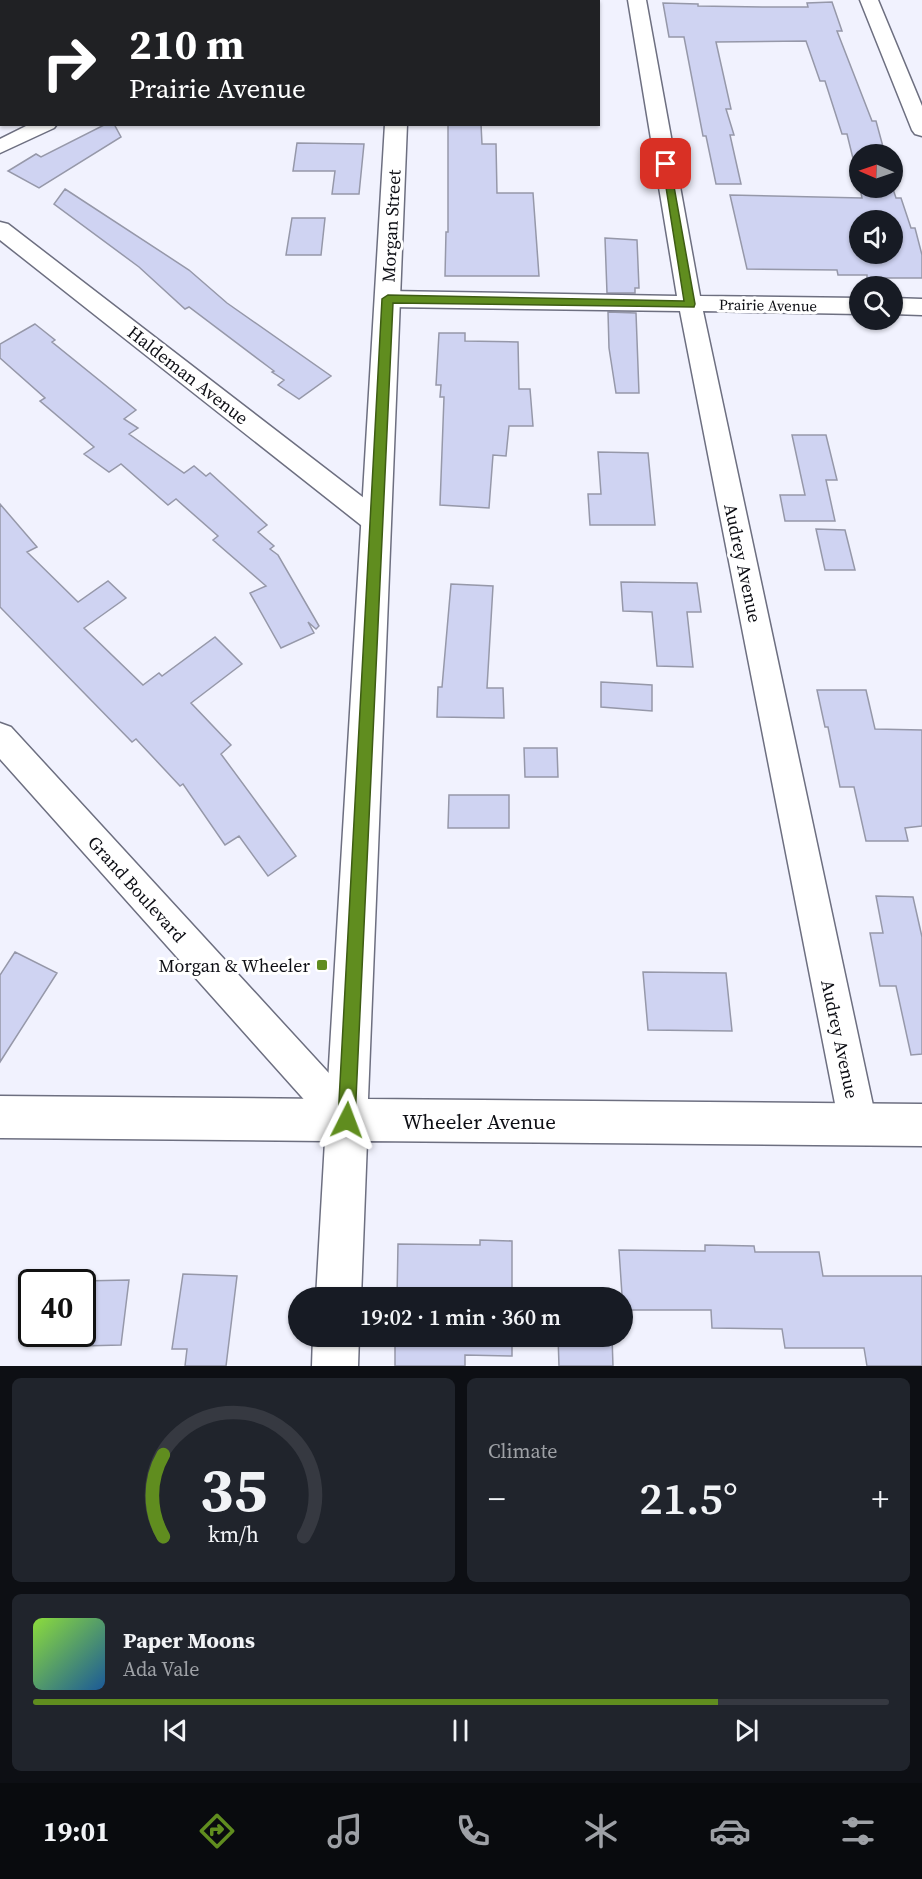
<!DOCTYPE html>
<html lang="en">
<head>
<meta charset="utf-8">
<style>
	:root { --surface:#171b24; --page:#20242c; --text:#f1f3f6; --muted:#9ea1a6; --line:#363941; --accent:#608d1f }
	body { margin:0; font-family:"Source Serif 4",serif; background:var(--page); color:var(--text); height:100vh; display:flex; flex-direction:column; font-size:22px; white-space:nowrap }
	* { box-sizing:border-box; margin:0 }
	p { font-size:20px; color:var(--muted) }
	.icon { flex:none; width:33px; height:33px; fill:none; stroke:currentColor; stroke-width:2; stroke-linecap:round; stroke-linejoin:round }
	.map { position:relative; height:1366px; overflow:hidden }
	.panel { display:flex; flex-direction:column; gap:12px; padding:12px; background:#0d0f14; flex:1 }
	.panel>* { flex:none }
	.banner { position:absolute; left:0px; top:0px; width:600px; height:126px; box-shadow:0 2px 4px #0004; background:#202124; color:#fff; overflow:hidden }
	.needle { width:39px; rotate:272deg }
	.controls { position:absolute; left:849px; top:144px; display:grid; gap:12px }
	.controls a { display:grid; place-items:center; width:54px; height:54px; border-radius:50%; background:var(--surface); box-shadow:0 2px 4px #0004; font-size:30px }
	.speed { position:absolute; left:18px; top:1269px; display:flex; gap:12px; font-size:30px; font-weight:700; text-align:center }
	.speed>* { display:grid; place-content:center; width:78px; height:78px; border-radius:50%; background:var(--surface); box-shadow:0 2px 4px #0004; line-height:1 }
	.speed .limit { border:3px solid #111; border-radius:9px; background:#fff; color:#111 }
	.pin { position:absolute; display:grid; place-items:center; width:51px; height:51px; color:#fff; margin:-26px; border-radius:12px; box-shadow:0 3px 9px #0006 }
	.me { position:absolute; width:66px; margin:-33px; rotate:3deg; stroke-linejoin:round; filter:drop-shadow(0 0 4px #0008) }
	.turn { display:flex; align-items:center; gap:21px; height:126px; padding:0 30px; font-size:27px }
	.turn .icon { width:78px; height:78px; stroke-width:2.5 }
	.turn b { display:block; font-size:42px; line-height:51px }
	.big { font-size:45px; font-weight:600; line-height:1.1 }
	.panel .card { flex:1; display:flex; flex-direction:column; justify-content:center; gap:9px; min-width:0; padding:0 21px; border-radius:9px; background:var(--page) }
	.panel .dial { align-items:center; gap:0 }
	.dial svg { height:156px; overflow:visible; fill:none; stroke:var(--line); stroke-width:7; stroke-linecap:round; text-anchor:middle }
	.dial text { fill:var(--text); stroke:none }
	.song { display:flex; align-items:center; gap:18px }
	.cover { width:72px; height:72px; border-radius:9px; background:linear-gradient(135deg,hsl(90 70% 55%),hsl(210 70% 35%)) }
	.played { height:6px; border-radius:3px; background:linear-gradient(90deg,var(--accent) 80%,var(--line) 80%) }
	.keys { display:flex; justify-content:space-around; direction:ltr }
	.heat { display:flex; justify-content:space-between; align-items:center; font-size:33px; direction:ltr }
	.panel .tiles { flex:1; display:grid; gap:12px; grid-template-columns:1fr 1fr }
	.card:last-child { grid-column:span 2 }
	.trip { position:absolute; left:288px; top:1287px; width:345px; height:60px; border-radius:30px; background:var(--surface); box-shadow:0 2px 4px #0004; font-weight:600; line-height:60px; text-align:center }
	.dock { display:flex; height:96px; justify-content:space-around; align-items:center; background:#090b0e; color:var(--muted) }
	.dock .icon { width:42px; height:42px }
	.dock .selected { color:var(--accent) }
	.dock b { font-size:27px; color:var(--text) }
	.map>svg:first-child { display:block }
	.building { fill:#cfd3f2; stroke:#9698a9; stroke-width:1.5; fill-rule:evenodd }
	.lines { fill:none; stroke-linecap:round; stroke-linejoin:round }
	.street-casing { stroke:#6d6f80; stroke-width:3 }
	.secondary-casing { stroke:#6d6f80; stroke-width:3 }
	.street { fill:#fff; fill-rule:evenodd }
	.secondary { fill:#fff; fill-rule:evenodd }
	.route { fill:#608d1f; stroke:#3e5c14; stroke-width:1.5 }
	.poi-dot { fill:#608d1f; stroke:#fff; stroke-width:2 }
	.labels { text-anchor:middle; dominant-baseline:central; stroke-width:6; stroke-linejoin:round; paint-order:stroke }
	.far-street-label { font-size:15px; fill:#0d0e14; stroke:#fff }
	.street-label { font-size:18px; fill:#0d0e14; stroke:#fff }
	.poi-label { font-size:18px; fill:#0d0e14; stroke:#fff; text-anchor:end }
	.near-street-label { font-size:21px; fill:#0d0e14; stroke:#fff }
</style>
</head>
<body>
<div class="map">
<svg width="922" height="1366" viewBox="0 0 922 1366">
	<rect width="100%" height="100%" fill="#f1f2fe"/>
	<path class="building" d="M832,2L842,31H837L872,121H876L885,154H860V187L847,134H842L825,81H820L806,41L716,42L731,109H726L734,135H730L741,184H716L706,136H703L684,37H669L663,3L698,4V6L762,7H808L807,3Z
		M106,124H114L121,137L39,188L8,171L36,154L41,157Z
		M448,124H481L482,144H496L497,193H533L539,276H445L446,232H448Z
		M297,143L364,144L359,194H332L335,171H293Z
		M892,186L896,198H901L911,228H915L922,255V278H867V275H838L837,270L747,269L730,195L862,198L860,188ZM860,220H892V254H860Z
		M65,189L189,270L227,303L331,376L299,399L278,385L284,380L272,372L274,371L189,307L185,309L139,267L54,204Z
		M292,218H325L321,255H286Z
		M605,238L637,240L639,288H635V293H607Z
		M608,312L636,313L639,393H616L609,348Z
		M35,324L55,340L52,342L136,410L124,419L138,428L129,434L184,473L194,466L206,476L210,473L267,525L258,532L274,546L270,549L278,555L319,626L316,629L308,622L314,633L281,648L250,593L266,586L213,540L218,536L176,499L168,505L121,464L109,472L84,454L94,447L40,401L45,398L0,358V344Z
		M439,333H465V341L518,342L519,389H530L533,426H509L506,456L493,455L489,508L440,505L444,397H440L441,385H436Z
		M792,435H826L837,480H826L835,521H785L780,495H805Z
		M598,452L648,453L655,525H590L588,494H601Z
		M0,504L37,547L27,552L78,602L108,581L126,598L84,628L143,685L159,673L162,676L215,637L242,664L191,703L231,745L221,754L296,856L268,876L239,836L225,845L183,784L180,786L136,739L132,742L0,607Z
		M816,529L845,530L855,570H825Z
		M621,582L697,583L701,612H687L693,667L657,666L652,612L623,611Z
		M451,584L493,586L487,688H503L504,718L437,717L438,687H442Z
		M601,682L652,685V711L601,707Z
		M817,690H866L875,729L922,730V826L905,828L908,841H866L854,787H840L828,727H825Z
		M524,748H557L558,777H525Z
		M449,795H509V828H448Z
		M876,896L913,897L922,937V1054L911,1055L896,986H880L870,933H883Z
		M15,952L57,973L0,1062V975Z
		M643,972L726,973L732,1031L648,1030Z
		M480,1240L512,1241V1298H397L398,1244L480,1245Z
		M705,1245L754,1246L755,1252H819L823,1276H922V1366H867L864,1348H785L782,1329L712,1328L711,1310H623L619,1250L705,1251Z
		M183,1274L237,1276L226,1366H185L187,1349H172Z
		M129,1280L121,1345L82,1346V1281Z
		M395,1336H512V1356L465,1355V1366H395Z
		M558,1336H612L613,1366H559Z"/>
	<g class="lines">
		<defs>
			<path id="street" d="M628,0H646L700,296L860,298V314L703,311L877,1124L871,1137L858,1143L845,1137L839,1124L680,311L388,307L380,304L376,299L380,294L388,291L677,296Z
				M860,0H878L922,106V136L915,134L912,130Z
				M30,124H57L54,128L0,153V139Z
				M0,222L8,224L386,515L390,522L386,529L376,533L366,529L0,240Z
				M892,298L922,299V315L892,314Z
				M0,723L11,727L360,1107L366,1120L360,1133L347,1139L334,1133L0,759Z"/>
			<path id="secondary" d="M393,0H413V2H393Z
				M385,124H407L368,1099L922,1104V1146L367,1141L361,1298H316L325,1141L0,1138V1096L327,1099Z
				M313,1336H359L358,1366H312Z"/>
		</defs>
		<use href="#street" class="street-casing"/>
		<use href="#secondary" class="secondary-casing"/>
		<use href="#street" class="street"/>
		<use href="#secondary" class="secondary"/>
	</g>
	<path class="route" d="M662,162L670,164L695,304L694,307L393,303L355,1120L353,1126L347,1129L341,1126L338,1120L382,299L388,295L684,301Z"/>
	<rect class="poi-dot" x="316" y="959" width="12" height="12" rx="3"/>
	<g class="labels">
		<g class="far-street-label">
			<text transform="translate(768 305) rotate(1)">Prairie Avenue</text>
		</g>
		<g class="street-label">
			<text transform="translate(391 226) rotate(-87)">Morgan Street</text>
			<text transform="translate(188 375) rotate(38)">Haldeman Avenue</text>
			<text transform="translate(743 563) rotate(78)">Audrey Avenue</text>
			<text transform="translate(137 889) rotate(48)">Grand Boulevard</text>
			<text transform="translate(840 1039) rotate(78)">Audrey Avenue</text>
		</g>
		<g class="poi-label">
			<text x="310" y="965">Morgan &amp; Wheeler</text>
		</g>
		<g class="near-street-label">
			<text x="479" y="1121">Wheeler Avenue</text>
		</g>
	</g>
</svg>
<div class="controls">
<a><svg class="needle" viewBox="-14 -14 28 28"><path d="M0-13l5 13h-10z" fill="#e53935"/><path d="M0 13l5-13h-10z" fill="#9ea1a6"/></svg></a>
<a><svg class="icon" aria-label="sound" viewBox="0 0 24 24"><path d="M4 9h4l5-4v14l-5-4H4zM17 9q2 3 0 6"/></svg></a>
<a><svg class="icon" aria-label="search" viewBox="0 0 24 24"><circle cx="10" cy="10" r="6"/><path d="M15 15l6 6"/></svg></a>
</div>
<div class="speed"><div class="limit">40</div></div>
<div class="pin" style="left:666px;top:164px;background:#d93025"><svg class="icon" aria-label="arrive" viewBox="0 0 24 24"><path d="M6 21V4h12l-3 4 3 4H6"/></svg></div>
<svg class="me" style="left:347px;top:1120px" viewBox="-20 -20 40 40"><path d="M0-17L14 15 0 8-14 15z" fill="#608d1f" stroke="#fff" stroke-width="4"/></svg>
<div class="trip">19:02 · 1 min · 360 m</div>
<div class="banner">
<div class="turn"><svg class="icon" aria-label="right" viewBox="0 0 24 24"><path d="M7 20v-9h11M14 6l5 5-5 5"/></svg><div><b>210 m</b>Prairie Avenue</div></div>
</div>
</div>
<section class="panel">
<div class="tiles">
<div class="card dial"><svg viewBox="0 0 100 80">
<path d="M14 69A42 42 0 1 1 86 69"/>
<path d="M14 69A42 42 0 0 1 14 27" stroke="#608d1f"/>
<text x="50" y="56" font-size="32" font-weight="700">35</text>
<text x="50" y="72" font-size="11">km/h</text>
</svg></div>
<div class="card"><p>Climate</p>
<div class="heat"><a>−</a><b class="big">21.5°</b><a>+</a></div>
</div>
<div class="card">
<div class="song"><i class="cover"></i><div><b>Paper Moons</b><p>Ada Vale</p></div></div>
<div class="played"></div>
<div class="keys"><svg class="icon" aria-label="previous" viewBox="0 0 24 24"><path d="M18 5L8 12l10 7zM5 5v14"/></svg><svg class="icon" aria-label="pause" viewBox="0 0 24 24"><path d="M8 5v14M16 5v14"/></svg><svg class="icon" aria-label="next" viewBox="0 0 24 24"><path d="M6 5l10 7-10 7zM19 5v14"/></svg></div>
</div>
</div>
</section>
<nav class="dock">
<b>19:01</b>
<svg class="icon selected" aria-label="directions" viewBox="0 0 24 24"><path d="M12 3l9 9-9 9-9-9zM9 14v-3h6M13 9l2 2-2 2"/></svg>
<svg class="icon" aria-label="music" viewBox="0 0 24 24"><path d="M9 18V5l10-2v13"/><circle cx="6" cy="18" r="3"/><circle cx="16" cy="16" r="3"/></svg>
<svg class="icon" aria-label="phone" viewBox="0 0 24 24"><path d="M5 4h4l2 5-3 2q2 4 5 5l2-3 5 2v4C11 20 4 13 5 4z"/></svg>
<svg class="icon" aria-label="climate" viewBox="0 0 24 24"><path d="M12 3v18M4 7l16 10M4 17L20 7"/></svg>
<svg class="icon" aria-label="car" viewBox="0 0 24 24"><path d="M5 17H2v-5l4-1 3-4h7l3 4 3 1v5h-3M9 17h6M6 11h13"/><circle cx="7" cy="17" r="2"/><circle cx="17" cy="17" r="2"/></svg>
<svg class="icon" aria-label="filters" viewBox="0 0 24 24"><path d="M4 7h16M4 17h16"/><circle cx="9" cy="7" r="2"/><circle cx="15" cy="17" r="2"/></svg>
</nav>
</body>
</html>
